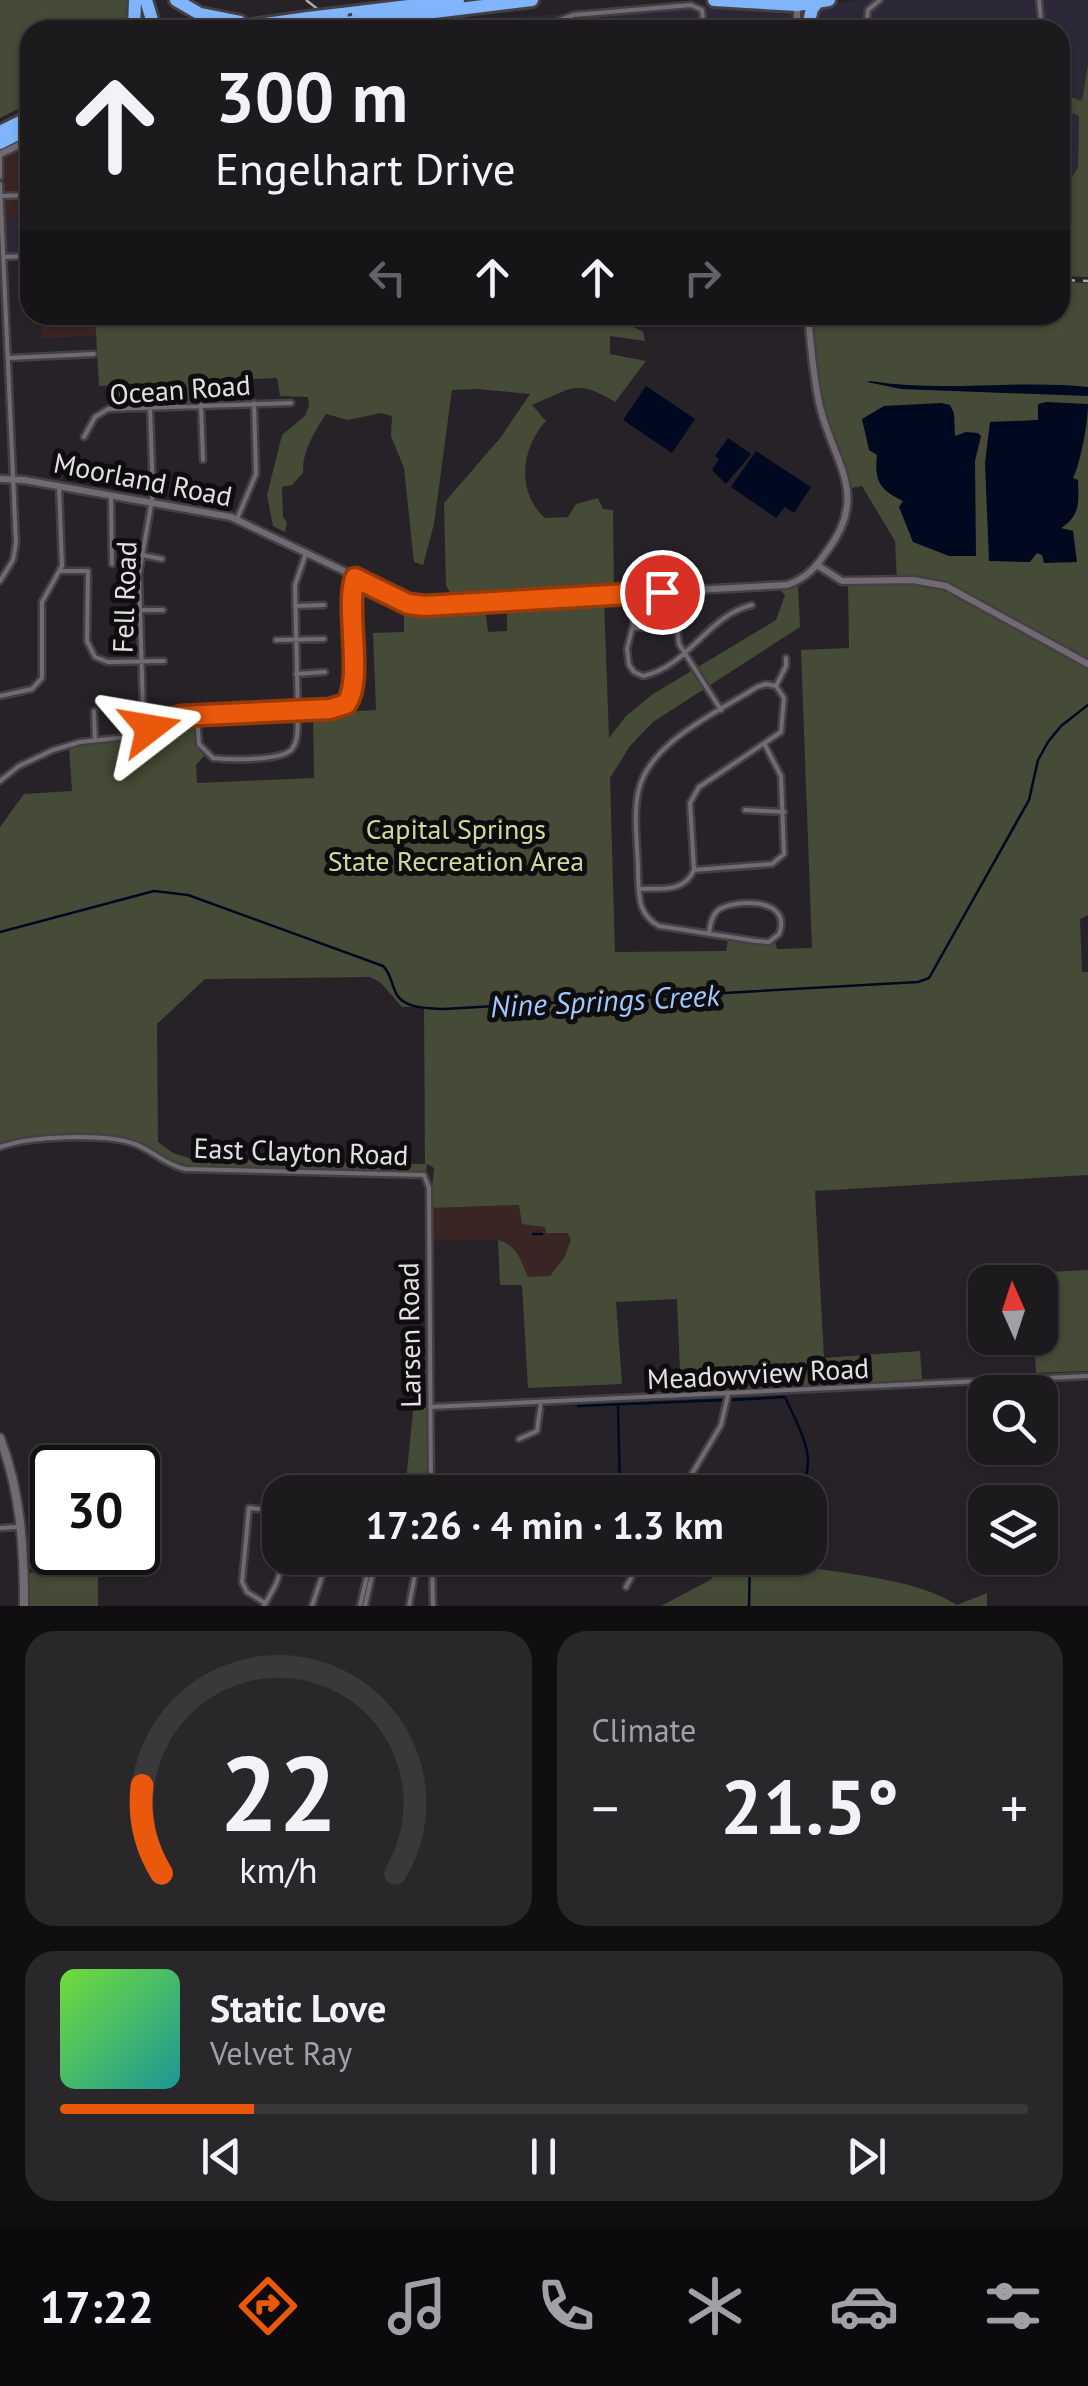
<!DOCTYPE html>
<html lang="en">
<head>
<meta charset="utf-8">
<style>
	:root { --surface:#1d1a1e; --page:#2a272b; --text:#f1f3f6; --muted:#a0a1a4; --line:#3b383c; --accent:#ea580c }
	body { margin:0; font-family:"PT Sans",sans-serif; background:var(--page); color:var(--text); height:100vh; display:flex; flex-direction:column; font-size:38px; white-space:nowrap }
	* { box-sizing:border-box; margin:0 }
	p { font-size:32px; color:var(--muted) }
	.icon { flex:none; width:55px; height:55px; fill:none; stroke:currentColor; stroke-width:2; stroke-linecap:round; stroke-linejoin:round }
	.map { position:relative; height:1606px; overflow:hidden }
	.panel { display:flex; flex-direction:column; gap:25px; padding:25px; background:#100e10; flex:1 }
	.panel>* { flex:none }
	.top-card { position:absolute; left:20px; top:20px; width:1050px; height:305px; border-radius:30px; box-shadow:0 2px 8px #0004,0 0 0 2px var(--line); background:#1d1a1e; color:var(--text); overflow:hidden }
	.needle { width:65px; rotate:357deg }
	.fabs { position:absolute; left:968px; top:1265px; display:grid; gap:20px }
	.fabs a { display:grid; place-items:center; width:90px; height:90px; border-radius:20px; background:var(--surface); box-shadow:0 2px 8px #0004,0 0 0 2px var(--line); font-size:50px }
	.speed { position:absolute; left:30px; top:1445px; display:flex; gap:20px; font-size:50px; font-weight:700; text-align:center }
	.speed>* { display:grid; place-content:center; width:130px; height:130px; border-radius:50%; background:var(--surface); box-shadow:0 2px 8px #0004,0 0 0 2px var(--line); line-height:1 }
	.speed .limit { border:5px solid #111; border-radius:15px; background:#fff; color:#111 }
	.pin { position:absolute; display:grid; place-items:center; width:85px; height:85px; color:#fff; margin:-42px; border:5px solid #fff; border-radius:50%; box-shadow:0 2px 10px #0007 }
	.me { position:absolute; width:110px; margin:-55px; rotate:76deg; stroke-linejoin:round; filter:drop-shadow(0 0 8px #0008) }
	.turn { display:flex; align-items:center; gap:35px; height:210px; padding:0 30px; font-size:45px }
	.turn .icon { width:130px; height:130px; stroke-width:2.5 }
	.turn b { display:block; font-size:70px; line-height:85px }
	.lanes { display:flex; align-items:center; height:95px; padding:0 30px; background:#0003; justify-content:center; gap:50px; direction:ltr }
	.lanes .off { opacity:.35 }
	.big { font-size:75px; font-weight:800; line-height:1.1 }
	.panel .widget { flex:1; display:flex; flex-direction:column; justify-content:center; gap:15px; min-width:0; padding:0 35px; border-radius:30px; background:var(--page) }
	.panel .dial { align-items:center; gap:0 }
	.dial svg { height:260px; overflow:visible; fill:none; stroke:var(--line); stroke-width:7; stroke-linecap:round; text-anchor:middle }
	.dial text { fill:var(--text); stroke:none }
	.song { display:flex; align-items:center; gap:30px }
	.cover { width:120px; height:120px; border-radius:15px; background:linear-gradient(135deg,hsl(100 70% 55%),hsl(180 70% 35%)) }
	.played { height:10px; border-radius:5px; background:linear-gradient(90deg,var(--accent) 20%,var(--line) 20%) }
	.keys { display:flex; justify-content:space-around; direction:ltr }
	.heat { display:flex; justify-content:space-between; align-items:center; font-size:55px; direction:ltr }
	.panel .tiles { flex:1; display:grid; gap:25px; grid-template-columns:1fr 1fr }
	.widget:last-child { grid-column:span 2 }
	.trip { position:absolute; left:262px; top:1475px; width:565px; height:100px; border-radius:30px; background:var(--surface); box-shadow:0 2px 8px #0004,0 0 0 2px var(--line); font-weight:800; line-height:100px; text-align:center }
	.tabs { display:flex; height:160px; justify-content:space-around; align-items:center; background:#0c0a0c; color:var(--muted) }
	.tabs .icon { width:70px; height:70px }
	.tabs .current { color:var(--accent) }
	.tabs b { font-size:45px; color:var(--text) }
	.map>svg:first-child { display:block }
	.commercial { fill:#392624 }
	.industrial { fill:#2d2838 }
	.green { fill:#454b36; fill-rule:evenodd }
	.water { fill:#000920 }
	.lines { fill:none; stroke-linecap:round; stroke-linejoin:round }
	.stream { stroke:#000920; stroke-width:2.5 }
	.minor-casing { stroke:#433f43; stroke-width:9 }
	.tertiary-casing { stroke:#433f43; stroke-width:11 }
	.secondary-casing { stroke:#433f43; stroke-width:12 }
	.motorway-casing { stroke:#433f43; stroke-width:18 }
	.minor { stroke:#716b71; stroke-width:4 }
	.tertiary { stroke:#716b71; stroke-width:6 }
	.secondary { stroke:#716b71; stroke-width:8 }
	.motorway { stroke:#80b5fb; stroke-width:12 }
	.rail { stroke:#ada9ad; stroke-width:2.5; stroke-dasharray:15 8; stroke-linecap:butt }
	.motorway-bridge-casing { stroke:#433f43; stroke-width:18; stroke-linecap:butt }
	.motorway-bridge { stroke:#80b5fb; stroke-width:12 }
	.route-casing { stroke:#983908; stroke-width:25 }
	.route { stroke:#ea580c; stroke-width:18 }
	.labels { text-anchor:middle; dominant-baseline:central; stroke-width:10; stroke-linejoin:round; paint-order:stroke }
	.street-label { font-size:28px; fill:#e3e0e3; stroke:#0f0c0f }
	.park-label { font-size:28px; fill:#cbdc9c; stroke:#0f0c0f }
	.water-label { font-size:30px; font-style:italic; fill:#9ecafd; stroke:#0f0c0f }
</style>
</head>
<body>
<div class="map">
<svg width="1088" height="1606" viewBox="0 0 1088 1606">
	<rect width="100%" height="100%" fill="#272228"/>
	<path class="commercial" d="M30,140V218L2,219L0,154Z
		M32,315H95L96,336L42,338L41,325H32Z
		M611,1202L615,1280L500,1285L498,1240L430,1241V1208Z"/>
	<path class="industrial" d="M858,0H1088V64L1082,101L1060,93V30H422L501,18L691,5L769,7L786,12Z
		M1060,107L1079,116L1078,168L1060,194Z
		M0,205L2,219L30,218V256L4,257Z"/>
	<path class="green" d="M0,0H128L130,21L121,30H30V103L0,118Z
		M1088,64V277L1060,276V194L1078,168L1079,116L1060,107V93L1082,101Z
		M1060,282L1088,283V915L1080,919L1082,972H1088V1175L815,1191L824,1358L920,1351L922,1379L681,1395L677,1299L616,1302L622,1384L528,1388L522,1285H500L498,1240C517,1245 521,1261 528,1277L550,1276L564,1258L571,1240L568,1233H546L545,1227L522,1224L519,1205L430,1208L434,1168L427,1164L426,1173L189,1167L143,1147L111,1140L43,1138L0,1148V827L24,794L72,791L69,748L129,740L164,724L191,719L194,722L196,743L204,756L196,765L197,783L314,778L313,714L376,710L373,633L404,632V606L423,610L485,607L488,632L507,631V605L604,600L609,738L626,716L653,694L776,620L785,595L779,589L798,585L800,627L653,722L630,746L610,778L615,952L726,951L728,939L760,944L775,941L777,949L812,948L801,650L849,648L848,584L897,582L895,541L862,486L851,488L845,463L824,413L810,315H1060ZM370,977L380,982L402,1007H424L425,1164L192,1159L173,1153L158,1142L157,1024L205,979Z
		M95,315H617L619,320L643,332L645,341L610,336V354L646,361L615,402C576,378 571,389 532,405L546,421C521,448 516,492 545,518L568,517L576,504L598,498L603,509L613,510L614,590L454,601L446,585L444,503L501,437L530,394L477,389L452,390L434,524L423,565L414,562L404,468L391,436L392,416L381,413L348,420L326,414C314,433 302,451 303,473L292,485L282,487L283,517L287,522L285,532L273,526L267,495L282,435L305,416L309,406L308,397L280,396L277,378L207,381L208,402L155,404L154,383L99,386Z
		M1088,1270V1371L1036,1373L1034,1338H1040V1282H1031L1030,1273Z
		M427,1407L429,1492H405L413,1411Z
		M731,1558H790L793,1565C843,1574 915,1578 957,1605L987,1593V1606H661L710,1580Z
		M98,1571V1606H30L29,1573Z"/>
	<path class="water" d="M870,381C944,393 1019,379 1088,387V396L901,389L867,382Z
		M646,386L695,419L672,453L623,420Z
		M1046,402L1088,404C1088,422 1081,462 1073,478L1078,480C1079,503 1080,516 1061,528L1073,531L1077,562L1044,563L1042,555L1037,553L1030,562L989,561L985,463L990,422L1038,420V404Z
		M941,403L950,405L954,413L955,436L966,432L978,433L981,436L975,461L976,556H949L913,542L899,507L903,501C880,490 874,481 877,455L869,450L862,419L884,406Z
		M728,438L751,454L726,484L712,470L719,459L715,456Z
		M756,451L811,487L794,513L785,507L776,518L731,487Z"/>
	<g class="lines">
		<path class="stream" d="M0,932L154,891L188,895L383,966C392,975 391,985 397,995C406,1009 428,1008 443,1009L918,982L929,978L1029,800L1038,760L1048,742L1061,726L1088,705
			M533,1234H542
			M731,1400L785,1397C799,1429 821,1460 798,1492
			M618,1404L620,1492
			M578,1406L725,1400
			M749,1606L750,1558"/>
		<defs>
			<path id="minor" d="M1039,0L1042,30
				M550,30L560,20L574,15L691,5L702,10L704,30
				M866,30L868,10L880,0
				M0,157V177
				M0,184L16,543L13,560L0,581
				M1,196L30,195
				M4,257L30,256
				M8,358L94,354
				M120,387L121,407
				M201,405L203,460
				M84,437L95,417L108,409L291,403
				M111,495L112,564
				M237,519L256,474L254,403
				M142,555L162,559
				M60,571H88L87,641L95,657L108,662L164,661
				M673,592L679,644L721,710
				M638,605L627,649L629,665L634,672L643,676C688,667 708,615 752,605
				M295,606L324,605
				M140,610H163
				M634,628L675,626
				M276,640L324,639
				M296,674L325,672
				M776,686L786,666V658
				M0,696L32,689L42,678V602L62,566L59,486
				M94,711L95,740
				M197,715L199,744L213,758C230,760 282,761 292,749C299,740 297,728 298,718L295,585L306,553
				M150,727L143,711L139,574L153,494L150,407
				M0,781L19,766L53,750L80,742L128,737L181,716L343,706C367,684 344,612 355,577
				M745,810L784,812
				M694,870L772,864L784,854L781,776L765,745
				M639,889C661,888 684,893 694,870L690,803L699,787L781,732L784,698L776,686
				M709,933C710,926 711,917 717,911C730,899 794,896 779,934L769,942L756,941L659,926C637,914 639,895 638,872C638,847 633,818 638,793C647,743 718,712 757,687L766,684L776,686
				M0,1147C30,1136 105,1133 135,1144C153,1151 166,1165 185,1169L424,1175L429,1188L431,1492
				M430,1407L1088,1376
				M519,1439L537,1431L541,1402
				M681,1492L721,1425L728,1395
				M0,1528L17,1527
				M432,1558L433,1606
				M626,1587L642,1558
				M265,1603L247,1592L242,1582L249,1508L280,1511
				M264,1606L276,1584L285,1558
				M312,1606L328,1558
				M360,1606L371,1558
				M365,1606L376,1558
				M409,1606L418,1558"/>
			<path id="tertiary" d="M797,30V6
				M0,154L30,140
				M0,479L24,480L231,517L415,605L787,585C807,578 816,567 827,551C870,495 834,463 820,407C813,377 811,346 808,315
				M817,565L842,581L913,580L946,586L1088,664"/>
			<path id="secondary" d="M0,1438C21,1493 24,1548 24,1606"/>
			<path id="motorway" d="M146,0L155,30
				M176,0L200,14L240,22
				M714,0L797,5L829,0
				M342,14L458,0
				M353,22L532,0
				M134,30L135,0
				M223,30L308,18
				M286,30L320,26
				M807,30L812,9L817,3
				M0,132L30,117
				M0,143L30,128"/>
		</defs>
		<use href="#minor" class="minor-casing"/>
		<use href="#tertiary" class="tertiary-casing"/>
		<use href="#secondary" class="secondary-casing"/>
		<use href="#motorway" class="motorway-casing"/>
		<use href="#minor" class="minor"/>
		<use href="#tertiary" class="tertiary"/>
		<use href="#secondary" class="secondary"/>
		<use href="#motorway" class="motorway"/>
		<path class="rail" d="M306,0L345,30
			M1060,280L1088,281"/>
		<defs>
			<path id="motorway-bridge" d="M308,18L342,14
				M320,26L353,22"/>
		</defs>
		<use href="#motorway-bridge" class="motorway-bridge-casing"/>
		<use href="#motorway-bridge" class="motorway-bridge"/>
	</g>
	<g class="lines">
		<defs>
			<path id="route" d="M150,728L181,716L330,709L346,704C364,680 345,611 355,578L408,604L425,606L662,592"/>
		</defs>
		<use href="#route" class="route-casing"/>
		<use href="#route" class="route"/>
	</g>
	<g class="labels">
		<g class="street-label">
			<text transform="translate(180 389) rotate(-4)">Ocean Road</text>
			<text transform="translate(143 479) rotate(11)">Moorland Road</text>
			<text transform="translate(124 597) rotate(-88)">Fell Road</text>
			<text transform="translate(301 1151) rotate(2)">East Clayton Road</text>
			<text transform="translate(409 1335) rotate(-91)">Larsen Road</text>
			<text transform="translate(758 1373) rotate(-3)">Meadowview Road</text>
		</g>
		<g class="park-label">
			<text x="456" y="828">Capital Springs<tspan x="456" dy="32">State Recreation Area</tspan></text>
		</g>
		<g class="water-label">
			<text transform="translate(605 1000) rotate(-3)">Nine Springs Creek</text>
		</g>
	</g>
</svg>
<div class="fabs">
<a><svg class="needle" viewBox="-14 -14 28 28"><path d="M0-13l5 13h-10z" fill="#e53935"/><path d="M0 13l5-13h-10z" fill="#a0a1a4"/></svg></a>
<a><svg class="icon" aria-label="search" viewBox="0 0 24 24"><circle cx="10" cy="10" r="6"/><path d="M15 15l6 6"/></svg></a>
<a><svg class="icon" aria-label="layers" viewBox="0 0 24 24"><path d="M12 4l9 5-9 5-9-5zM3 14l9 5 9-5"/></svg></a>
</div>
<div class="speed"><div class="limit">30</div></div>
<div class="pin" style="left:662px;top:592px;background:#d93025"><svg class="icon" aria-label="arrive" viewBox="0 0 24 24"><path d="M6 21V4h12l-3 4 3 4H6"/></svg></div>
<svg class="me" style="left:150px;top:728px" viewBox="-20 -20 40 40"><path d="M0-17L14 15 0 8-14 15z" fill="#ea580c" stroke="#fff" stroke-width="4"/></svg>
<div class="trip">17:26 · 4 min · 1.3 km</div>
<div class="top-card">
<div class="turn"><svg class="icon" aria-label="ahead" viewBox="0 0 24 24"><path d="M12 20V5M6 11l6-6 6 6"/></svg><div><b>300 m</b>Engelhart Drive</div></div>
<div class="lanes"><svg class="icon off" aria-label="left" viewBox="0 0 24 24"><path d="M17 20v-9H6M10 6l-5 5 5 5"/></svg><svg class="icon" aria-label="ahead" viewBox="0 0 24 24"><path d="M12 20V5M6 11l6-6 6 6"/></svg><svg class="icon" aria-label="ahead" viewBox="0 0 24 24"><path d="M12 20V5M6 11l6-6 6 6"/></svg><svg class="icon off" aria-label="right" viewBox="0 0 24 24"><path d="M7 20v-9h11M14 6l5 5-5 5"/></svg></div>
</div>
</div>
<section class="panel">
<div class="tiles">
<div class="widget dial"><svg viewBox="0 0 100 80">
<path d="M14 69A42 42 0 1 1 86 69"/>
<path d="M14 69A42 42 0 0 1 8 42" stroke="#ea580c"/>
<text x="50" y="56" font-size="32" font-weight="700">22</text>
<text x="50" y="72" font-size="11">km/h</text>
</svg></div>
<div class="widget"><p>Climate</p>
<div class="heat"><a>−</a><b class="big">21.5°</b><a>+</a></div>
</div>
<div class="widget">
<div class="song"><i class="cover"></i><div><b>Static Love</b><p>Velvet Ray</p></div></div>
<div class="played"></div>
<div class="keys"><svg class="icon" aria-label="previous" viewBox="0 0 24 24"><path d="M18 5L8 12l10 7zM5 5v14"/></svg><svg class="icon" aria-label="pause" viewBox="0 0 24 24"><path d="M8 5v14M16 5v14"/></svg><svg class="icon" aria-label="next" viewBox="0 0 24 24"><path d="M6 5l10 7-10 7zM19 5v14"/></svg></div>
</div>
</div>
</section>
<nav class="tabs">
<b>17:22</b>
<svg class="icon current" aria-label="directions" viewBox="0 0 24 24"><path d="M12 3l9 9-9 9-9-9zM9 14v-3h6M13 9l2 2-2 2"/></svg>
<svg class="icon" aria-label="music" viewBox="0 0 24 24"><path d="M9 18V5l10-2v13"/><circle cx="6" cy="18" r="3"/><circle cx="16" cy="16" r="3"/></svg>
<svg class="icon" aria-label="phone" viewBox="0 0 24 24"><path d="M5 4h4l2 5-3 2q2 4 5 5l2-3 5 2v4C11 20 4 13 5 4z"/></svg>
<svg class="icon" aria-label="climate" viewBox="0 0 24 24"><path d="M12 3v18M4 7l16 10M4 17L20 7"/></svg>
<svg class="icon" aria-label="car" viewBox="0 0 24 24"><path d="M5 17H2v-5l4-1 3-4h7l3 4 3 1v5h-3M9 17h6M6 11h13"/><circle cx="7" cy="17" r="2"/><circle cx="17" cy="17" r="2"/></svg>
<svg class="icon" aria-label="filters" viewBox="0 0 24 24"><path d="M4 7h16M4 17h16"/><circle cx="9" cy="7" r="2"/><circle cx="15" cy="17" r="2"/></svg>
</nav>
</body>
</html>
